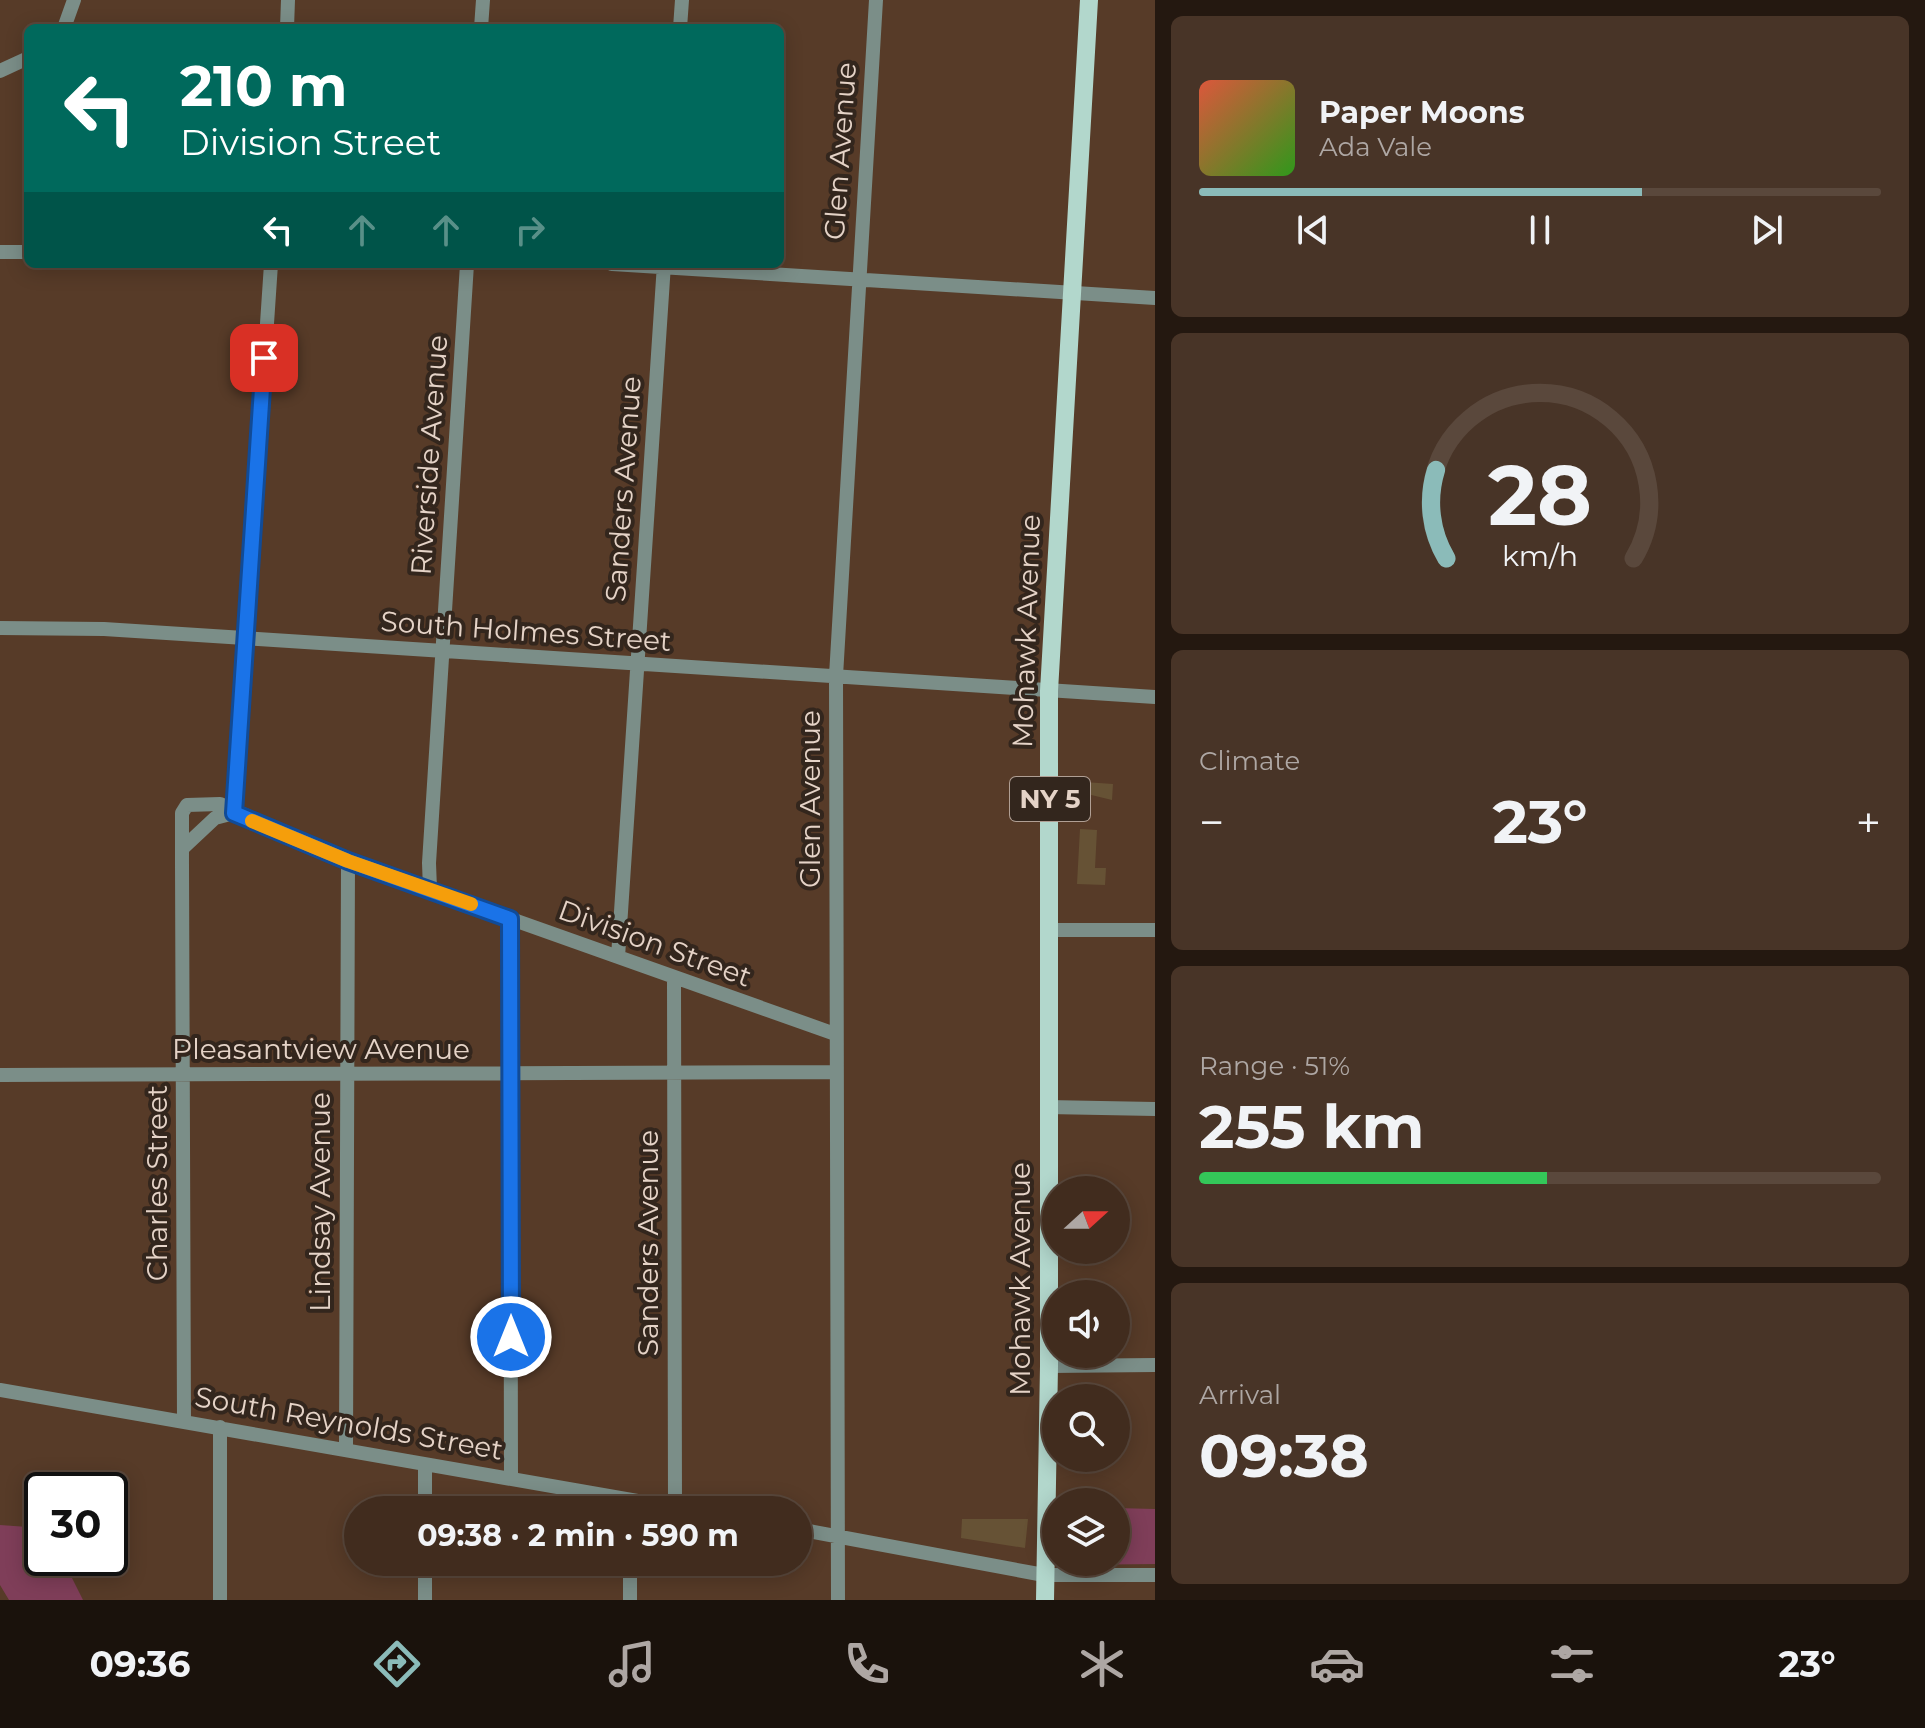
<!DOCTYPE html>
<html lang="en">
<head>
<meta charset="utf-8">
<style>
	:root { --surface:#412c1e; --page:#483427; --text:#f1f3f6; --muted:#aea7a4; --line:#5a483c; --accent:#8bbbb9 }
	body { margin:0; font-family:Montserrat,sans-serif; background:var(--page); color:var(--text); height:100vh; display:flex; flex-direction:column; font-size:30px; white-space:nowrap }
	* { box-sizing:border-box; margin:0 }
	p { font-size:26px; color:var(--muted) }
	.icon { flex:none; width:44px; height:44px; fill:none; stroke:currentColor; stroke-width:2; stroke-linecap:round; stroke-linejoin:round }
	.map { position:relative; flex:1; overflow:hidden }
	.panel { display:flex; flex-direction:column; gap:16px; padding:16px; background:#241810; width:770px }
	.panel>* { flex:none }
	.banner { position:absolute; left:24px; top:24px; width:760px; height:244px; border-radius:12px; box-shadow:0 4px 20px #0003,0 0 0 2px var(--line); background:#00695c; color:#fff; overflow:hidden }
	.needle { width:52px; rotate:69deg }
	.controls { position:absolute; left:1042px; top:1176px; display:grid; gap:16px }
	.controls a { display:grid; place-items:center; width:88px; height:88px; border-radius:50%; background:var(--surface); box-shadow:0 4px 20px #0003,0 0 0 2px var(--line); font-size:40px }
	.speed { position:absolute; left:24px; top:1472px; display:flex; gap:16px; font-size:40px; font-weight:700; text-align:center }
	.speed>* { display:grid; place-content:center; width:104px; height:104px; border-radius:50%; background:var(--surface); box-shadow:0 4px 20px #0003,0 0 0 2px var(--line); line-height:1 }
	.speed .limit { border:4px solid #111; border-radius:12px; background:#fff; color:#111 }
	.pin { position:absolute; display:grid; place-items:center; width:68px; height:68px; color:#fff; margin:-34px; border-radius:16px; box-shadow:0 4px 12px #0006 }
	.me { position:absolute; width:88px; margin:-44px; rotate:0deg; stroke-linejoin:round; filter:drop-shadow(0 0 6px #0008) }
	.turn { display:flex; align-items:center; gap:28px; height:168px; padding:0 24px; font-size:36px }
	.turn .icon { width:104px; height:104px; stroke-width:2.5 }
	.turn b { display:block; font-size:56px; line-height:68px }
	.lanes { display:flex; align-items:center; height:76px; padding:0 24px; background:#0003; justify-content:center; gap:40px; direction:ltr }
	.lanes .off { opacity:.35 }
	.big { font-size:60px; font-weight:700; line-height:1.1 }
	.panel .card { flex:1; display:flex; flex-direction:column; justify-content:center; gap:12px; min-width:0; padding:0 28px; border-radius:12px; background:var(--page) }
	.panel .dial { align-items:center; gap:0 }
	.dial svg { height:208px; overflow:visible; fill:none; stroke:var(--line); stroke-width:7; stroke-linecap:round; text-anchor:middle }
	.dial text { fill:var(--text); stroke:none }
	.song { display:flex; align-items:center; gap:24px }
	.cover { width:96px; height:96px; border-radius:12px; background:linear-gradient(135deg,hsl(10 70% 55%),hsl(110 70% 35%)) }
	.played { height:8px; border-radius:4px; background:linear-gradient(90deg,var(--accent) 65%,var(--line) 65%) }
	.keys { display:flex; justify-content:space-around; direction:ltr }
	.heat { display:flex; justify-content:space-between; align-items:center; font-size:44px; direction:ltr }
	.charge { height:12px; border-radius:6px; background:linear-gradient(90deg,#34c759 51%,var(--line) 0) }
	.trip { position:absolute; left:344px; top:1496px; width:468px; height:80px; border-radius:40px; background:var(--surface); box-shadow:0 4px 20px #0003,0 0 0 2px var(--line); font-weight:700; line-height:80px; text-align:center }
	.dock { display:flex; height:128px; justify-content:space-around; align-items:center; background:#1a120c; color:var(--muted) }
	.dock .icon { width:56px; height:56px }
	.dock .active { color:var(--accent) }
	.dock b { font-size:36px; color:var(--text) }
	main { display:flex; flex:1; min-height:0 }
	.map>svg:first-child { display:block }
	.green { fill:#7f3e59 }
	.building { fill:#665235 }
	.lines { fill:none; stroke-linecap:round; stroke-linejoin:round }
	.minor { stroke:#7b8e88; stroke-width:14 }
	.major { stroke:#b2d7cc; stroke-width:18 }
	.route-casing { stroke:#114b97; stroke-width:20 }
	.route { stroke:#1a73e8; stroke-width:14 }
	.slow { stroke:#f59e0b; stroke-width:14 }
	.labels { text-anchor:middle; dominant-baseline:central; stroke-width:8; stroke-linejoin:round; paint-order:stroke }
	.shield { fill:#33261d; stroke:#b09f94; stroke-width:2 }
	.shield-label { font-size:26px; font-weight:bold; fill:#e5d3c7 }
	.street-label { font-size:28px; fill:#e5d3c7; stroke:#33261d }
</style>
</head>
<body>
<main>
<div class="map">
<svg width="1155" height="1600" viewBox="0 0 1155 1600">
	<rect width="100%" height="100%" fill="#573b28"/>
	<path class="green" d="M1116,1508L1155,1509V1564L1068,1565L1116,1562Z
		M0,1525L42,1528V1558H62L83,1600H9L0,1585Z"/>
	<path class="building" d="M1084,782L1113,784L1112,800L1083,793Z
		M1080,829L1097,830L1095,868H1106L1105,885L1077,884Z
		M962,1519H1028L1025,1548L961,1538Z"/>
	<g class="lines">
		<path class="minor" d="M64,28L74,0
			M287,28L288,0
			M481,28L483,0
			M680,28L682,0
			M0,71L28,58
			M0,252H28
			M612,264L1155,298
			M0,628L104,629L1155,697
			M234,813L271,264
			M183,848L215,818L234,813
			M430,889L429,863L467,264
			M510,919L511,1477
			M1050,930H1155
			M618,957L664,264
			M674,979L675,1508
			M0,1075L835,1072
			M1047,1107L1155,1109
			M1049,1366L1155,1365
			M0,1390L689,1510
			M184,1421L182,864V813L187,805L220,804L348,861L835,1034
			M346,1448L348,861
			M425,1510V1464
			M798,1529L1044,1575H1155
			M630,1562V1600
			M220,1600V1427
			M425,1600V1562
			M838,1600L836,676L876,0"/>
		<path class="major" d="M1045,1600L1049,1366V691L1089,0"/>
	</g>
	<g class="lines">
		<defs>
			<path id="route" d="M264,358L234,813L348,861L510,919L511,1337"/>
		</defs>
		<use href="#route" class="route-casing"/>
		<use href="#route" class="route"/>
		<path class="slow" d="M252,821L348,861L471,904"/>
	</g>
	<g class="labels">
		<rect class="shield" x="1010" y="777" width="80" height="44" rx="6"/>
		<g class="shield-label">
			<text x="1050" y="799">NY 5</text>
		</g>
		<g class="street-label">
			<text transform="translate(840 151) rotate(-86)">Glen Avenue</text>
			<text transform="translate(429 455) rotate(-86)">Riverside Avenue</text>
			<text transform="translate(623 489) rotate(-86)">Sanders Avenue</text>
			<text transform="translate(526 631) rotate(4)">South Holmes Street</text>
			<text transform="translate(1026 631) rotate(-88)">Mohawk Avenue</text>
			<text transform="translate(810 799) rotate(-90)">Glen Avenue</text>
			<text transform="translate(655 943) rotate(20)">Division Street</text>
			<text x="321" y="1049">Pleasantview Avenue</text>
			<text transform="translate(157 1183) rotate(-90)">Charles Street</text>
			<text transform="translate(320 1202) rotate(-90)">Lindsay Avenue</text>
			<text transform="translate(648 1243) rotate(-90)">Sanders Avenue</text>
			<text transform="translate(1020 1279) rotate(-90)">Mohawk Avenue</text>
			<text transform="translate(349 1423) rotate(10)">South Reynolds Street</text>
		</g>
	</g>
</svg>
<div class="controls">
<a><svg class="needle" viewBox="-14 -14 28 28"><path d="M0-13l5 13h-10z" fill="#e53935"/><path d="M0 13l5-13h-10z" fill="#aea7a4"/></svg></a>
<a><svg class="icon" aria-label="sound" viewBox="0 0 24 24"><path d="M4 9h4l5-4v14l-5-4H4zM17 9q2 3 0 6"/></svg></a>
<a><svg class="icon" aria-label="search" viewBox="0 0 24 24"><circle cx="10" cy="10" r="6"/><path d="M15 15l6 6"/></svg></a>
<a><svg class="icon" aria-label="layers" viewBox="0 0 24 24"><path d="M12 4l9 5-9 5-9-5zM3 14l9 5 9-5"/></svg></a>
</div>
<div class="speed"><div class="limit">30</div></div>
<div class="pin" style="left:264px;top:358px;background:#d93025"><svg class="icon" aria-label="arrive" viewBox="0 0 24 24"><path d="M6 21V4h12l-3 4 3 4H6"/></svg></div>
<svg class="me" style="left:511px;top:1337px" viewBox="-20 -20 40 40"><circle r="17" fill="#1a73e8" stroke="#fff" stroke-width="3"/><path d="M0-11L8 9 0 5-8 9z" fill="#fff"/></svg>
<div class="trip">09:38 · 2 min · 590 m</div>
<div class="banner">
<div class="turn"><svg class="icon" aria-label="left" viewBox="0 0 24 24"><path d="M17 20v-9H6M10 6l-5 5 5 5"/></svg><div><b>210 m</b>Division Street</div></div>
<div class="lanes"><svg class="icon" aria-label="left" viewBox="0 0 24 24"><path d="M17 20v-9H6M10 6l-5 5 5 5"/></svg><svg class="icon off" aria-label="ahead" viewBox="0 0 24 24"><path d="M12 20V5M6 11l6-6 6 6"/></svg><svg class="icon off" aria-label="ahead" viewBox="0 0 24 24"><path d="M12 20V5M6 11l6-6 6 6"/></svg><svg class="icon off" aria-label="right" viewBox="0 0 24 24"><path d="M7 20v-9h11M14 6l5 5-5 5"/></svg></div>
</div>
</div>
<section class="panel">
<div class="card">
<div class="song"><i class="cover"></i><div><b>Paper Moons</b><p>Ada Vale</p></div></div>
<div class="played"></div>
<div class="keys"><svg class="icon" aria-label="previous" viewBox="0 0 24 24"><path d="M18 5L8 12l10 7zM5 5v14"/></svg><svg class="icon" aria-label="pause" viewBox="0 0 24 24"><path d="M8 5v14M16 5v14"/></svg><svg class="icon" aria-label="next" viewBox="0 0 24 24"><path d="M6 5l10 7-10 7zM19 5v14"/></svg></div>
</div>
<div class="card dial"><svg viewBox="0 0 100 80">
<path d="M14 69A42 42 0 1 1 86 69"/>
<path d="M14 69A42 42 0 0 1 10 35" stroke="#8bbbb9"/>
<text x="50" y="56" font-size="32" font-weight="700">28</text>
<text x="50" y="72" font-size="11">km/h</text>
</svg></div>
<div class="card"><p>Climate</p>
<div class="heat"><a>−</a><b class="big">23°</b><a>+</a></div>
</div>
<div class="card"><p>Range · 51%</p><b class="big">255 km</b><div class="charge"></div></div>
<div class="card"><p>Arrival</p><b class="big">09:38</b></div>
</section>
</main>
<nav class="dock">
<b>09:36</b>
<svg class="icon active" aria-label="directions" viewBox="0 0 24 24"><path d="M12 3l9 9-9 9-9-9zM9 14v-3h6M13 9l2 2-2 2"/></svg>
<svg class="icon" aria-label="music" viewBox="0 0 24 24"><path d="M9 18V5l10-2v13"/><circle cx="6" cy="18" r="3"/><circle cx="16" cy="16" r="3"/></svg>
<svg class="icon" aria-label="phone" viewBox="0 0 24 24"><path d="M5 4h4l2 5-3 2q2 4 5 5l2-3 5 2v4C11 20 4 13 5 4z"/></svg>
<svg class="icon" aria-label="climate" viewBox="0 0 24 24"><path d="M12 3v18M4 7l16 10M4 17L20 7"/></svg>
<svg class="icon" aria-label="car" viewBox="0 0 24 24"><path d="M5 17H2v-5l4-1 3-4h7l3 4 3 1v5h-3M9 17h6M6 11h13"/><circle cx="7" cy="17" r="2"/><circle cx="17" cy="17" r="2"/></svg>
<svg class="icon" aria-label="filters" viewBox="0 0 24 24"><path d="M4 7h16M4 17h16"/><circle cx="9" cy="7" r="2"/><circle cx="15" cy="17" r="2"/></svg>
<b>23°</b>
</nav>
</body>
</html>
